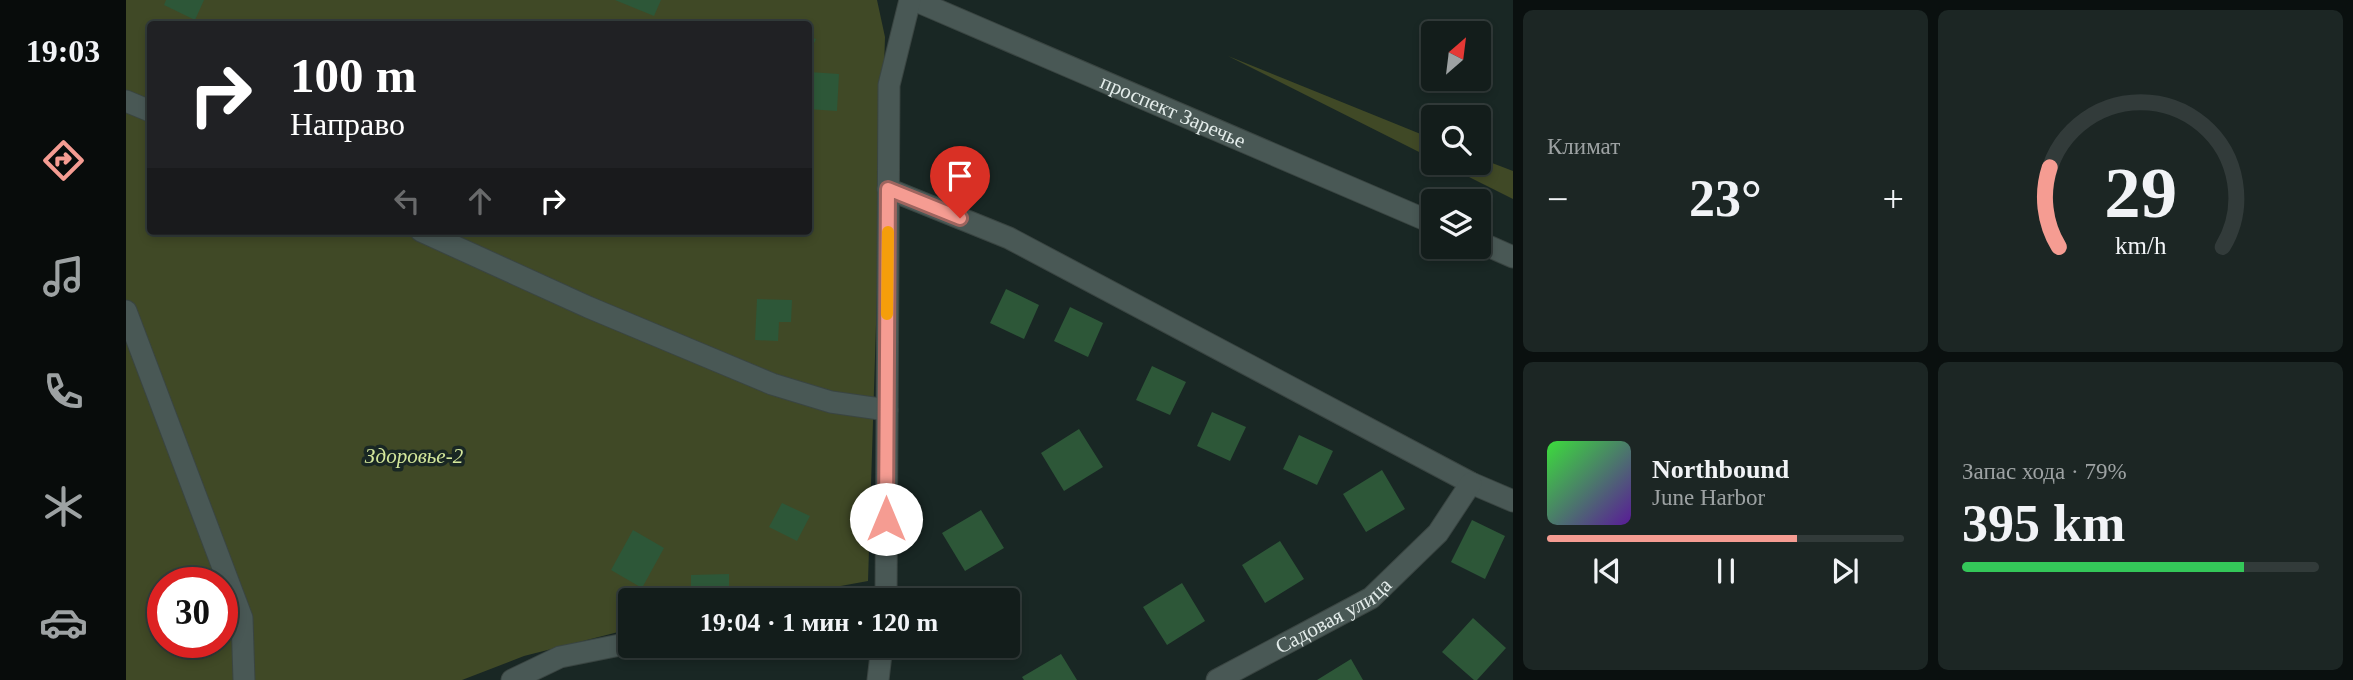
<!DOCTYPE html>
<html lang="ru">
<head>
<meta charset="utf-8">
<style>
	:root { --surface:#131d1b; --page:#1c2624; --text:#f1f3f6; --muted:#9da2a3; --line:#323b3a; --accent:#f59c92 }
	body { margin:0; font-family:"Times New Roman",serif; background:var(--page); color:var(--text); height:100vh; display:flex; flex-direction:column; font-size:26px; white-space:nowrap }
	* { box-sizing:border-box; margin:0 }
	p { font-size:23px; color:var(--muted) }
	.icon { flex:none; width:38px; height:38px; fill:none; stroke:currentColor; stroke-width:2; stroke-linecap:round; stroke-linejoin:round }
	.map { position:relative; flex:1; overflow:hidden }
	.side { display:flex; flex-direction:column; gap:10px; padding:10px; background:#0a100f; width:840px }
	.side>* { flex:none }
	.guide { position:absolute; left:21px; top:21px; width:665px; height:214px; border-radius:7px; box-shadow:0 4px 10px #0003,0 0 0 2px var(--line); background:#202124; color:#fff; overflow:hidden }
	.needle { width:46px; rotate:28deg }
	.fabs { position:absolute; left:1295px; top:21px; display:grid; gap:14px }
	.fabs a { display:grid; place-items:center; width:70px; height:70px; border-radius:7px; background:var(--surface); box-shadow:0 4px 10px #0003,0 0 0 2px var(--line); font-size:35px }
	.speed { position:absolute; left:21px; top:567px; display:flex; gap:14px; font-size:35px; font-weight:700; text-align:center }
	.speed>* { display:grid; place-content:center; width:91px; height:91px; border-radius:50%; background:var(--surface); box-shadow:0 4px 10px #0003,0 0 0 2px var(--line); line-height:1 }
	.speed .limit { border:10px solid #d22; background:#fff; color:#111 }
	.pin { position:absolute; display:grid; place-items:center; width:60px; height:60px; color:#fff; margin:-72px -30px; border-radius:50% 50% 50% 0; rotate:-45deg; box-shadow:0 0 7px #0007 }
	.pin .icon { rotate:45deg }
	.me { position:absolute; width:77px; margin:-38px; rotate:0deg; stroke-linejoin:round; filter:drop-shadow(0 0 5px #0008) }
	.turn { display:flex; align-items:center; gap:24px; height:147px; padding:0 28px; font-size:32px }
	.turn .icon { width:91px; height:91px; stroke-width:2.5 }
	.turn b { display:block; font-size:49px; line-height:60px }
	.lanes { display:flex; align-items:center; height:66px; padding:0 28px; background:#0003; justify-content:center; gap:35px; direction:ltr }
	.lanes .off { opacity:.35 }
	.big { font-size:52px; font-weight:800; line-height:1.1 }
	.side .tile { flex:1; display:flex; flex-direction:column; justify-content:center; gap:10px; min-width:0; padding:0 24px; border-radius:10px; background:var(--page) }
	.side .dial { align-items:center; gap:0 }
	.dial svg { height:182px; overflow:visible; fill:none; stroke:var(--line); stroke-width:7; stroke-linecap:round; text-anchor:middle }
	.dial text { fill:var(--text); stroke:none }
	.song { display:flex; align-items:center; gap:21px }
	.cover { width:84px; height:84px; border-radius:10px; background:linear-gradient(135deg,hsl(120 70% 55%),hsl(270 70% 35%)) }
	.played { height:7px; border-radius:4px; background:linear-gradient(90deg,var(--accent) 70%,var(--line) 70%) }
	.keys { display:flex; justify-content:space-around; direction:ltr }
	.heat { display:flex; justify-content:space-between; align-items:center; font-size:38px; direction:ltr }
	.charge { height:10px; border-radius:5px; background:linear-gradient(90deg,#34c759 79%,var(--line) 0) }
	.side .tiles { flex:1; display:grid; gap:10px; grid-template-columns:repeat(2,1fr) }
	.trip { position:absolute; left:492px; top:588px; width:402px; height:70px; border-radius:7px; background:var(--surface); box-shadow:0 4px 10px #0003,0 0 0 2px var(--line); font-weight:800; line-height:70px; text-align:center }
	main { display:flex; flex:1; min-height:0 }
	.menu { display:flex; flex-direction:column; width:126px; justify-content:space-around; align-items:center; background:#080c0b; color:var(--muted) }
	.menu .icon { width:49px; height:49px }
	.menu .selected { color:var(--accent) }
	.menu b { font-size:32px; color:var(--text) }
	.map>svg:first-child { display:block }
	.green { fill:#404926; fill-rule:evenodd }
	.building { fill:#2d5738 }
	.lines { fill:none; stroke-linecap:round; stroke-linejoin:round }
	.minor-casing { stroke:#3a4542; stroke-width:23 }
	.minor { stroke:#495855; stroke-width:21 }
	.route-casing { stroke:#9f655f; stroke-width:18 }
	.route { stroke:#f59c92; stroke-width:12 }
	.slow { stroke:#f59e0b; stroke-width:12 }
	.labels { text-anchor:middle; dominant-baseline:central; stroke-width:7; stroke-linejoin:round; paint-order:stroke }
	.street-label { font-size:21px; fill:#e3ecea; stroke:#192724 }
	.park-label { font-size:21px; font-style:italic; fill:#d4e79b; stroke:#192724 }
</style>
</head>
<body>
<main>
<nav class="menu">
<b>19:03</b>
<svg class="icon selected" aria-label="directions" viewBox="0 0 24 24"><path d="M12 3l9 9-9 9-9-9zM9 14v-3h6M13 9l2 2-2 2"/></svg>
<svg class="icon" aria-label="music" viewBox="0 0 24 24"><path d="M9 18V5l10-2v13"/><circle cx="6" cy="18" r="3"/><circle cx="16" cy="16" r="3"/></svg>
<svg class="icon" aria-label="phone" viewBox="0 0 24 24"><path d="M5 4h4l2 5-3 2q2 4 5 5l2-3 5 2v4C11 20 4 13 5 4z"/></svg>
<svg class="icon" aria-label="climate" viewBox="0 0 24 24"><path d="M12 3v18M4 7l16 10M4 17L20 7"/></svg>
<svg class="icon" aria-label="car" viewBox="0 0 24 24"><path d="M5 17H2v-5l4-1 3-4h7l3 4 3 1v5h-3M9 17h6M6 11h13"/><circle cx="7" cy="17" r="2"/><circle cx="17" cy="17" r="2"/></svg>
</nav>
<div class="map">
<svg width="1387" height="680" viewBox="0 0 1387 680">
	<rect width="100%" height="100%" fill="#192724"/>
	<path class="green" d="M0,0H751L759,37L742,581L638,600H504V629L398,656L336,680H0ZM24,24H682V231H24ZM37,583H96V642H37Z
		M1102,56L1307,139V159Z
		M1353,158L1387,171V199L1315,163H1353Z"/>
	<path class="building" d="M40,0H78L69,20L38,5Z
		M489,0H535L528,16Z
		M682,36L690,39L682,56Z
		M683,72L713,74L711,111L682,109Z
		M880,289L913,305L898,339L864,323Z
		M631,299L666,300L665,322H653L652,341L629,340Z
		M944,307L977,323L962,357L928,341Z
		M1026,366L1060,382L1044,415L1010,400Z
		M1086,412L1120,427L1104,461L1071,446Z
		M953,429L977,467L938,491L915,453Z
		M1173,435L1207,451L1191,485L1157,469Z
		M1256,470L1279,509L1240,532L1217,494Z
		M656,503L684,516L671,541L643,527Z
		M855,510L878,548L839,571L816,533Z
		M1346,520L1379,536L1359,579L1325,562Z
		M507,530L538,548L516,588L485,570Z
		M1154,541L1178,579L1139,603L1116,565Z
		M603,574V600H565V575Z
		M1056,583L1079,621L1041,645L1017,607Z
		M1347,618L1380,648L1351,680H1348L1316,652Z
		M935,654L951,680H898L896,677Z
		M1225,659L1237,680H1191Z"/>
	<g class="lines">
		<defs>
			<g id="minor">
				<path id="s1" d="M788,0L1307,223"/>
				<path d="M0,101L24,111"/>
				<path d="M762,189L883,238L1345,483L1387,501"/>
				<path d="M295,231L462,307L646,384L705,402L761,410"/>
				<path d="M1353,242L1387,257"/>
				<path d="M0,311L116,618L118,680"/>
				<path d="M760,600L763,85L784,0"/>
				<path d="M386,680L434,657L504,643"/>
				<path d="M752,680L756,646"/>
				<path id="s2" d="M1091,680L1245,598L1312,533L1345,483"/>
			</g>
		</defs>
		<use href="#minor" class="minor-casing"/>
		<use href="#minor" class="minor"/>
	</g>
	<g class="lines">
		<defs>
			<path id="route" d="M760,519L762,189L834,218"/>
		</defs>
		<use href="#route" class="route-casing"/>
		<use href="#route" class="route"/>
		<path class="slow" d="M761,314L762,232"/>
	</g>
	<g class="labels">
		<g class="street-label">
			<text stroke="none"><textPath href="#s1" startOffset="282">проспект Заречье</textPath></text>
			<text stroke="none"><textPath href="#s2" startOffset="133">Садовая улица</textPath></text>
		</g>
		<g class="park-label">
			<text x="288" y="456">Здоровье-2</text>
		</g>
	</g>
</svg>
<div class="fabs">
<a><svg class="needle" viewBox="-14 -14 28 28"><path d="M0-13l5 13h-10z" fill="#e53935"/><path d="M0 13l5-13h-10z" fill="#9da2a3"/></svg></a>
<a><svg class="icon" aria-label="search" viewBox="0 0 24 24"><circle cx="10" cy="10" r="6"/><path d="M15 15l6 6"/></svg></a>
<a><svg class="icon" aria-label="layers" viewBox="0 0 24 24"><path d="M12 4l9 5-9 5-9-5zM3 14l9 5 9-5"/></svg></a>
</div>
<div class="speed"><div class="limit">30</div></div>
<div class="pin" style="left:834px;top:218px;background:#d93025"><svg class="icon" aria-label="arrive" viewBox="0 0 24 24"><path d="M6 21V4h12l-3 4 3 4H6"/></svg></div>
<svg class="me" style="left:760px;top:519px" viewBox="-20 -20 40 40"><circle r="19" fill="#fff"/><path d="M0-13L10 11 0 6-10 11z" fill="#f59c92"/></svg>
<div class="trip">19:04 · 1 мин · 120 m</div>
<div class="guide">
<div class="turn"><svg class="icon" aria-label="right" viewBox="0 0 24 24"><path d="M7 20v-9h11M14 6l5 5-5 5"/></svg><div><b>100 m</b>Направо</div></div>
<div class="lanes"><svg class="icon off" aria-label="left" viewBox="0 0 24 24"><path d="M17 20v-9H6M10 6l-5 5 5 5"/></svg><svg class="icon off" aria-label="ahead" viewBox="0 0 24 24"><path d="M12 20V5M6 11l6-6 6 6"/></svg><svg class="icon" aria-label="right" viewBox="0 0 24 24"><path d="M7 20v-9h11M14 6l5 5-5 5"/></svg></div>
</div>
</div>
<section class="side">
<div class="tiles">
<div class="tile"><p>Климат</p>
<div class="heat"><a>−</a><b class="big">23°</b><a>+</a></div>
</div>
<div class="tile dial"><svg viewBox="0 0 100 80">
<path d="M14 69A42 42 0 1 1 86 69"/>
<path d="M14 69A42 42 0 0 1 10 34" stroke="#f59c92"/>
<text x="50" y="56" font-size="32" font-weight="700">29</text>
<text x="50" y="72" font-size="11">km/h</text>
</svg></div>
<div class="tile">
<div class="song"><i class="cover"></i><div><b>Northbound</b><p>June Harbor</p></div></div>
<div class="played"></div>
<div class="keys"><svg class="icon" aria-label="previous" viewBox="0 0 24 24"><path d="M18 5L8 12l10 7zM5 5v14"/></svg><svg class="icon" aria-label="pause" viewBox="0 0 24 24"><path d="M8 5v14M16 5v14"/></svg><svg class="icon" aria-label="next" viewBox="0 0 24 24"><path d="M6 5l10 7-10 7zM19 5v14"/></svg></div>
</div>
<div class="tile"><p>Запас хода · 79%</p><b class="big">395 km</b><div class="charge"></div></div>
</div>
</section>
</main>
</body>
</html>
